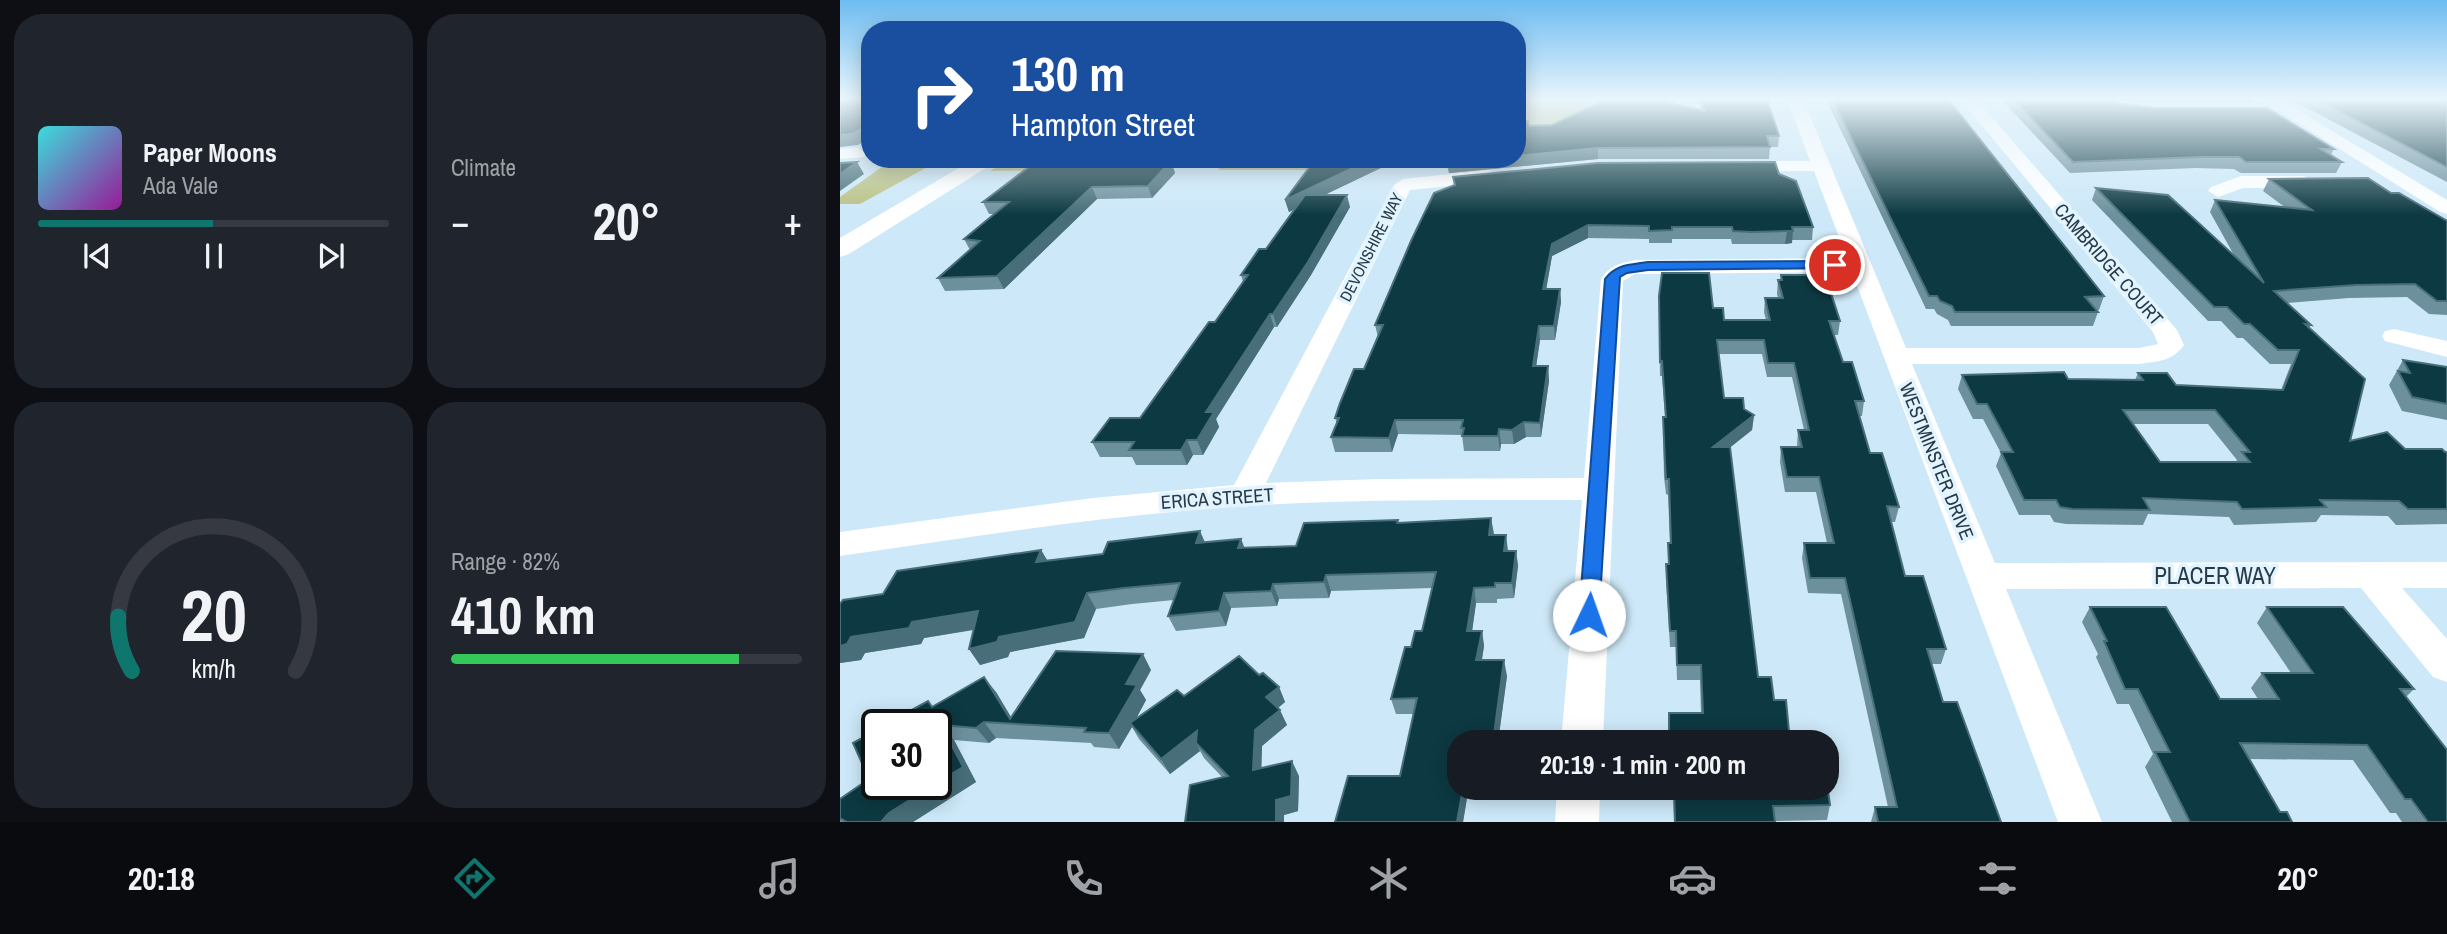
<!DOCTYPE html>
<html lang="en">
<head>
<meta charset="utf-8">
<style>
	:root { --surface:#171b24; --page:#20242c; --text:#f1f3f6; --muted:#9ea1a6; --line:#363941; --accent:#0f766e }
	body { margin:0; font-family:"Archivo Narrow",sans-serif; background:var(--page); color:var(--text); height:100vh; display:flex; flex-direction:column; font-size:26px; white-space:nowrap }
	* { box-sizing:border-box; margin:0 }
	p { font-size:23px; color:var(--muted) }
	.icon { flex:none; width:38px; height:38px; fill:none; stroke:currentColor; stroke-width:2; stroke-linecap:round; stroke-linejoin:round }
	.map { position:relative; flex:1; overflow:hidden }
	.sheet { display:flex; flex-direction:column; gap:14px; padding:14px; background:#0d0f14; width:840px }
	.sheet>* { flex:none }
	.top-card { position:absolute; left:21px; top:21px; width:665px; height:147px; border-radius:28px; box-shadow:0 4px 18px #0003; background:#1a4fa0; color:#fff; overflow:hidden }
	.speed { position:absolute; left:21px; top:709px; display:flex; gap:14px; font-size:35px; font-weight:700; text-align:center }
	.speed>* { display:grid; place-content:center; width:91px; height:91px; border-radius:50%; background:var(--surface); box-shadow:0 4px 18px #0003; line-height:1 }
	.speed .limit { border:4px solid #111; border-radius:10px; background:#fff; color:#111 }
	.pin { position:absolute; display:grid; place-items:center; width:60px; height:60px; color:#fff; margin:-30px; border:4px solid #fff; border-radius:50%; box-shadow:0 2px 7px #0007 }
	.me { position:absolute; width:77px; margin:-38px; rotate:3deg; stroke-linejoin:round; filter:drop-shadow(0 0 5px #0008) }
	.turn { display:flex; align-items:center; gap:24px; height:147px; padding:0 35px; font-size:32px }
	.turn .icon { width:91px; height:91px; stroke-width:2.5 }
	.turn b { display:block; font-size:49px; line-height:60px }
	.big { font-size:52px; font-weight:800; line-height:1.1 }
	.sheet .card { flex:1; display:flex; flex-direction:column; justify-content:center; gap:10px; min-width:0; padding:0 24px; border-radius:28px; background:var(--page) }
	.sheet .dial { align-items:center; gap:0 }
	.dial svg { height:182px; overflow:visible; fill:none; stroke:var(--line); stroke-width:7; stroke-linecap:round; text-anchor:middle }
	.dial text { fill:var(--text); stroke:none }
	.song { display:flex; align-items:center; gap:21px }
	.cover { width:84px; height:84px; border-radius:10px; background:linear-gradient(135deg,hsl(180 70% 55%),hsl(300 70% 35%)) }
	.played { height:7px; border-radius:4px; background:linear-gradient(90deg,var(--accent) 50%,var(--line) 50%) }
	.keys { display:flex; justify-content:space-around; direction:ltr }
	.heat { display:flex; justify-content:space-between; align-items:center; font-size:38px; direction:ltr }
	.charge { height:10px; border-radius:5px; background:linear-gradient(90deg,#34c759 82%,var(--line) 0) }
	.sheet .tiles { flex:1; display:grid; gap:14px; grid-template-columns:repeat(2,1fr) }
	.trip { position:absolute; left:607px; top:730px; width:392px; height:70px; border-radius:28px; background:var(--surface); box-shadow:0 4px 18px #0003; font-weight:800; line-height:70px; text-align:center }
	.menu { display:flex; height:112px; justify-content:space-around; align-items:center; background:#090b0e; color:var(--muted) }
	.menu .icon { width:49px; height:49px }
	.menu .active { color:var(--accent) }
	.menu b { font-size:32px; color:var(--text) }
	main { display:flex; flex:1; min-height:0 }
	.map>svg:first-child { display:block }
	.green { fill:#b9c083 }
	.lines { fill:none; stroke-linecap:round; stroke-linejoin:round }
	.minor { fill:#fff; fill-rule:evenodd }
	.tertiary { fill:#fff; fill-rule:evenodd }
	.wall { fill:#6d909d; fill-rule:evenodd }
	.shaded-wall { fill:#476e79 }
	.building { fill:#0d3942; stroke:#476e79; stroke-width:2; fill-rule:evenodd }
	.route { fill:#1a73e8; stroke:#114b97; stroke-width:2 }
	.labels { text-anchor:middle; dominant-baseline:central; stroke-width:7; stroke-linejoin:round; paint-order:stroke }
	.far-street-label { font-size:16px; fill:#273a45; stroke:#e2f4ff }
	.street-label { font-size:19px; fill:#273a45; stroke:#e2f4ff }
	.near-street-label { font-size:23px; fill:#273a45; stroke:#e2f4ff }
</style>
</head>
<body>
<main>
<section class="sheet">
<div class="tiles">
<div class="card">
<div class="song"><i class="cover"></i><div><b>Paper Moons</b><p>Ada Vale</p></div></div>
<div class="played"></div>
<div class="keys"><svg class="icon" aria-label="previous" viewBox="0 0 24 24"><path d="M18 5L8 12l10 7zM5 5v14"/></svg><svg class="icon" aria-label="pause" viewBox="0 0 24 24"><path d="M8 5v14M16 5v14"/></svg><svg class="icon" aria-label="next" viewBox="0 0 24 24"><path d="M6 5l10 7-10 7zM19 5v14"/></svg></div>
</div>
<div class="card"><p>Climate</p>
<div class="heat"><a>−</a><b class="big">20°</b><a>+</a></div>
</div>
<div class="card dial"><svg viewBox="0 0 100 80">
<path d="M14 69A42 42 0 1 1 86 69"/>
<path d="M14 69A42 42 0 0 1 8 45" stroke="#0f766e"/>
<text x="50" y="56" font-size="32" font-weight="700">20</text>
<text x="50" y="72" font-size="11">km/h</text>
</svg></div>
<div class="card"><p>Range · 82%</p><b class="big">410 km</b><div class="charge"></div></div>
</div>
</section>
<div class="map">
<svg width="1607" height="822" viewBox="0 0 1607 822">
	<rect width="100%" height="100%" fill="#cde8f8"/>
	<path class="green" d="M677,99H779L751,104L745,127L677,132Z
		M43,159H102L20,204H0V197L50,161Z
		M169,159H330L295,170L150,171Z
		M369,159H500L469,170H380Z"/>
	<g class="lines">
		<path class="minor" d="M947,99H963L1066,348H1299L1318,344L1313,332L1120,99H1136L1337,330L1344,345C1332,362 1318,361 1299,364H1072L1155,563L1607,562V588H1562L1607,639V682L1593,677L1521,588L1166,589L1262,822H1218L1012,272L795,274L783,281L763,742H721L742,500C612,500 483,498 354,510C235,520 118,539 0,556V532L253,498L394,485L554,185L563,179L649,170L658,176L649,182L570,190L426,483L538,479L744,478L761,279C769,266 780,263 795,260L1007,258L974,171H899L890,166L899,161H970Z
			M1420,99H1439L1607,200V214L1600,212Z
			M18,148L27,153L24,157L0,159V149Z
			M1401,176H1464L1473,182L1464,188H1403L1378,197L1368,191L1371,187Z
			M1554,329L1607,341V357L1545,341L1542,336L1545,331Z
			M717,788H760L759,822H715Z"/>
		<path class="tertiary" d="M134,159H160L9,254L0,257V238Z"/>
	</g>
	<path class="wall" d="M858,99H927L939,136L938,147H930L929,159H758L609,173L605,159H677L689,126L861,110Z
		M986,99H1108L1264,296L1259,310H1256L1258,312L1253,326H1111L1108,320L1097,314L1094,309H1086Z
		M1161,99H1271L1275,103L1494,149L1491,155L1502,162L1496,173H1401L1394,169L1356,168L1230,173Z
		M1281,99H1414L1412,103H1312Z
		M1450,99H1607V182Z
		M484,159H543L545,166L484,195L510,207L471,275L437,327H434L376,419L379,427L363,455H353L347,465H296L292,457H260L252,442L300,418L375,322L403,282L401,275L426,249L454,209L449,212L445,200Z
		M331,161L335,173L312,198L257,199L164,289L105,291L98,278L130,250L124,239L154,214H149L143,202Z
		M939,174L973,227L972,240H952V243L945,244H892L891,239H832V243H809V239L748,238L712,256L706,289H720L721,302L715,340H700L696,366H708L709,381L701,437H686L674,444H661L660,451H624L622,435L558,434L552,452H495L491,437L497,424L495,418L524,369L538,337L535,325L614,186L613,177Z
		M1429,179L1551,193L1607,221V315L1589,314L1567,297L1509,298L1447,303L1471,325L1469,328L1510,441L1565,449L1607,452V524L1556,525L1548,516L1481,515L1476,522L1394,525L1389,517L1308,514L1303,525L1226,524L1214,522L1210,515H1179L1156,466L1161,453L1143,419H1133L1118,389L1122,375L1228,379L1295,380L1298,373L1336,385L1441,390L1451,364H1430L1403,338H1397L1381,321H1368L1252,200L1256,188L1395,257L1370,212L1375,200L1446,208L1423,191ZM1293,424H1368L1397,460L1396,462H1320Z
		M941,275L1000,321L998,335H994L1003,362L1024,401L1022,416H1019L1030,453L1059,507L1055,522H1051L1065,576L1106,649L1101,664H1091L1103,702L1161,822H1031L1035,807H1048L1001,594L968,593L962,558L964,543H987L976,492H945L940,462L941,447H957L958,430H964L952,377H927L922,354H879L884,398L914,415L912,430L890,447L918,677L934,700L950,742H828L829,713H861L860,680H837L836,647H830L826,579V564H828V543H830L828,495L826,494L824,477L823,432V417H825L822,376H820L819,296L873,308L884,320H926L924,312L925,298H938L937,294L938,280H940Z
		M1563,360L1607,367V420L1562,411L1549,385Z
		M651,518L653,535L668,551H676L678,566L674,598L657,599V603H636L632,631H642L644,646L642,660L667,676L658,742H620V788H648V792H628L623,822H495L560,776L574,714H556L551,699L571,647L582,631L592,588L491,591L489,598L439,599L437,606L391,608L386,626L336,631L328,616L334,600L292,604L256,609L244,638L170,652L168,657L140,665L129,649L134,630L84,638L81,644L25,653L21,660L0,663V604L43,594L201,550L207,560L401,539L404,548L456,546L558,523Z
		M1250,607L1380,699H1418L1411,688L1422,673H1451L1417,623L1427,607L1574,689L1566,697L1607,822H1562L1556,813H1550L1513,760L1409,759L1440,812L1452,822H1332L1305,767L1313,754L1289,704H1277L1256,657L1258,654L1242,622Z
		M311,670L300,690L306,700L296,719L344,696L419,675L439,687L445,702L438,708L447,725L422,746L421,768L459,776L458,811L444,815V822H345L383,778L364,758L360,751L330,774L299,739L292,727L279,749L254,747L251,743L156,738L149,743L114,740L136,782L73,822H0V799L29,779L93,706L156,692L171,717Z
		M833,788H987L990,805L987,820L935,821V822H834Z"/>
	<path class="shaded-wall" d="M30,124V138L18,145L0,147V135Z
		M758,148V159L609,173L608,162L637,159H677V156Z
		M532,159H543L545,166L449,212L445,200Z
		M331,161L335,173L312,198L308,186Z
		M17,162L24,174L0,191V174Z
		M252,187L257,199L164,289L157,276Z
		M507,195L510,207L471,275L437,327L433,314Z
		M748,225V238L712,256L704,302L703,289L712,244Z
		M947,231H953L952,243L945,244Z
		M720,289L721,302L715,340L714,326Z
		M430,314L434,327L376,419L379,427L363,455L357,440L366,412Z
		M699,326L700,340L694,381L693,366Z
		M708,366L709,381L701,437L700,423Z
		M914,415L912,430L872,462L873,447Z
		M555,420L558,434L552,452L549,438Z
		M684,422L686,437L674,444L672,430Z
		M659,429L661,444L660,451L658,436Z
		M347,440L353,455L347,465L341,450Z
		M651,518L654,534L651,551L649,535Z
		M360,531L367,547L356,543Z
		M666,535L668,551L666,567L664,551Z
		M401,539L407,554L398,548Z
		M201,550L210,565L196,562Z
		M676,551L678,566L674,598L672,583Z
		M486,575L491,591L489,598L484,582Z
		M433,584L439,599L437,606L431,591Z
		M634,588L636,603L630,646L627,631Z
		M247,593L256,609L244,638L170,652L168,657L140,665L129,649L159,637Z
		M384,593L391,608L386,626L379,611Z
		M138,611L149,627L84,638L81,644L25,653L21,660L0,663V646L11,637L72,622Z
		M642,631L644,646L639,676L636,660Z
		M303,654L311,670L300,690L306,700L292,726L290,723L292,727L279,749L269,733L286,684Z
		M664,660L667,676L658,742H653Z
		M144,677L156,692L175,724L170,719Z
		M439,687L445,702L433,712L426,697Z
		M440,710L447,725L422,746L421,785L413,770L415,730Z
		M144,722L156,738L149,743L136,728Z
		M101,725L114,740L136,782L73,822H41L49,813L96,784Z
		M357,731L356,743L360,751L330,774L321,759Z
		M452,761L459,776L458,811L444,815V822H436V800Z
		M623,788H627L628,792L623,822H617Z"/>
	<path class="building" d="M0,99H30V124L12,134L0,135Z
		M767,99H814L865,111L861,99H927L939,136H927L930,147L758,148L677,156V122L688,121L689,126L712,125Z
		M992,99H1108L1264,296L1245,297L1258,312H1115L1112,306L1100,301L1097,296H1089Z
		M1173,99H1270L1275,103L1316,108H1427L1494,149H1481L1502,162H1406L1399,157H1361L1233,162Z
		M1475,99H1607V167Z
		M484,159H532L445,200L471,165Z
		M607,159H637L608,162Z
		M331,161L308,186L252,187L157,276L98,278L140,241L124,239L169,202H143L194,163Z
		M17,162L0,174V163Z
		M935,162L939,174L956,181L973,227H952L953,231H947L912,232L893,231L892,227H832V230L809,231V226L748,225L712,244L703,289H720L714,326H699L693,366H708L700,423L684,422L672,430L659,429L658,436H622L624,428H621L623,420H555L549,438L491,437L499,418H495L500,403L514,369H524L543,325H535L571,241L594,193L615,185L613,177L758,163Z
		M1528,178L1551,193H1559L1607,221V301H1597L1575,284L1516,285L1434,291L1471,325L1465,324L1525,379L1510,441L1547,432L1565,449H1602L1605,452H1607V509H1568L1559,501L1480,500L1486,507L1402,509L1397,502L1303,498L1310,510L1232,509L1220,507L1216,500H1184L1161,452H1173L1147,404H1137L1122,375L1224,372L1228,379L1303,380L1298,373H1327L1336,385L1443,390L1459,350H1438L1410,324H1404L1387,307H1374L1256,188L1328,195L1424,283L1375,200L1472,210L1429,179ZM1283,410H1375L1410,452H1402L1410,462H1320Z
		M465,195H507L468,262L433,314H430L366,412H374L357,440H347L341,450H289L294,442H252L270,418H300L369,322H375L408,275H401L419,249H426Z
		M822,273H869L873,308H883L884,320H930L925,298H943L938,280H942L941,275H982L985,284H988L1000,321H989L1003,362H1012L1024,401H1015L1030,453H1042L1059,507L1047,506L1065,576H1083L1106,649H1087L1103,702H1117L1161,822H1038L1035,807H1057L1005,578H970L964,543H994L979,477H947L941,447H962L958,430H969L954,363H928L924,340H877L884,398H903L904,409L914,415L873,447H890L918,677H931L934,700H946L950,742H829V713H863L861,665H837L836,631H830L826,564H829L828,543H831L829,479H826L825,462L823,417H826L822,361L820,362L819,296Z
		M1563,360L1607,367V404L1572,397L1558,371L1570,373Z
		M651,518L649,535H666L664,551H676L672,583H655V587L634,588L627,631H642L636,660H664L653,742H620V788H623L617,822H495L508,776H560L577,698L551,699L565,647H571L575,631H582L596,572L486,575L484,582L433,584L431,591L384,593L379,611L328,616L340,583L284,588L247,593L235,622L159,637L157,642L129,649L138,611L72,622L69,628L11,637L7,644L0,646V604L3,600L43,594L57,571L201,550L196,562L263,554L268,542L360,531L356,543L401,539L398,548L456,546L464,523L558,520L557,523Z
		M1250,607H1326L1380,699H1439L1422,673H1473L1427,607H1503L1574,689H1560L1607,750V822H1588L1571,799H1565L1527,745L1400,743L1440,812H1447L1452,822H1350L1315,752H1330L1298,689H1285L1264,641H1267Z
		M216,651L303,654L286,684L297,685L269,733L244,732L246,728L144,722L136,728L101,725L123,767L96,783V724H46L88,701L92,707L144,677L170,719Z
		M399,656L419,675L423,673L439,687L426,697L440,710L415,730L413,770L452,761L451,796L436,800V822H345L350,785L388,776L356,743L357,731L321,759L290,723L337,690L344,696Z
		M37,730V784H95L49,813L41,822H7L0,818V799L29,779L13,743Z
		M987,784L990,805L933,806L935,822H835L834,788H987Z"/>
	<linearGradient id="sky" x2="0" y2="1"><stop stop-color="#6dbcf1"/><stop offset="0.46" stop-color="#e8f5fc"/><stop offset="1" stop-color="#e8f5fc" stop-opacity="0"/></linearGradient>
	<rect width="1607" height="215" fill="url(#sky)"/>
	<path class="route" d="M995,261L999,262V268L808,270L787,273L780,277L759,615L756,621L749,624L742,621L739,615L765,279C776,264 790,265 808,262Z"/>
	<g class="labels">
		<g class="far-street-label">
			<text transform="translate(531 247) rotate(-63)">DEVONSHIRE WAY</text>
		</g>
		<g class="street-label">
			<text transform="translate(1269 264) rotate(49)">CAMBRIDGE COURT</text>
			<text transform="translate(1097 461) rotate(68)">WESTMINSTER DRIVE</text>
			<text transform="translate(377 498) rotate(-4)">ERICA STREET</text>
		</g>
		<g class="near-street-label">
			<text x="1375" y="575">PLACER WAY</text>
		</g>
	</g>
</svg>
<div class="speed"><div class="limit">30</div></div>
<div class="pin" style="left:995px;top:265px;background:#d93025"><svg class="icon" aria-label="arrive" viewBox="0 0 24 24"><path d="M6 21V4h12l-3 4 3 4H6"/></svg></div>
<svg class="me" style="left:749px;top:615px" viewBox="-20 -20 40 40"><circle r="19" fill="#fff"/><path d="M0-13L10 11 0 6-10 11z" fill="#1a73e8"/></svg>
<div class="trip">20:19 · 1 min · 200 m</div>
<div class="top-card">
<div class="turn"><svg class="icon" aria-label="right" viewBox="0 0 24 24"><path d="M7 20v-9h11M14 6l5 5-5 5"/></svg><div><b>130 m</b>Hampton Street</div></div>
</div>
</div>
</main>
<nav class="menu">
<b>20:18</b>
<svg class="icon active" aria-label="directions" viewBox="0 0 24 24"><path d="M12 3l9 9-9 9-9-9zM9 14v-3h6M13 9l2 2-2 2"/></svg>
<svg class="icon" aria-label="music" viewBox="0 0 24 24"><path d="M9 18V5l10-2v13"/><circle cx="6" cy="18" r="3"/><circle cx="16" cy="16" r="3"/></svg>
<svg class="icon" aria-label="phone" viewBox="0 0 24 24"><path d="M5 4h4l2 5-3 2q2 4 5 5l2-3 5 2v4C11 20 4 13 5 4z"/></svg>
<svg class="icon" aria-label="climate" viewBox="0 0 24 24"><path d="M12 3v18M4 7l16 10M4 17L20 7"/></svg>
<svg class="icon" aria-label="car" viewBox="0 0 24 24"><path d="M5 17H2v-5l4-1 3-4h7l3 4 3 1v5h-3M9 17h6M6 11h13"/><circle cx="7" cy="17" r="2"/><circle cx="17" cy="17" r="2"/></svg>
<svg class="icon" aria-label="filters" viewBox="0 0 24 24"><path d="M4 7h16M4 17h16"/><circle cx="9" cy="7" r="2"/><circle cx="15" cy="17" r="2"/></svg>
<b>20°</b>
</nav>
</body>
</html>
